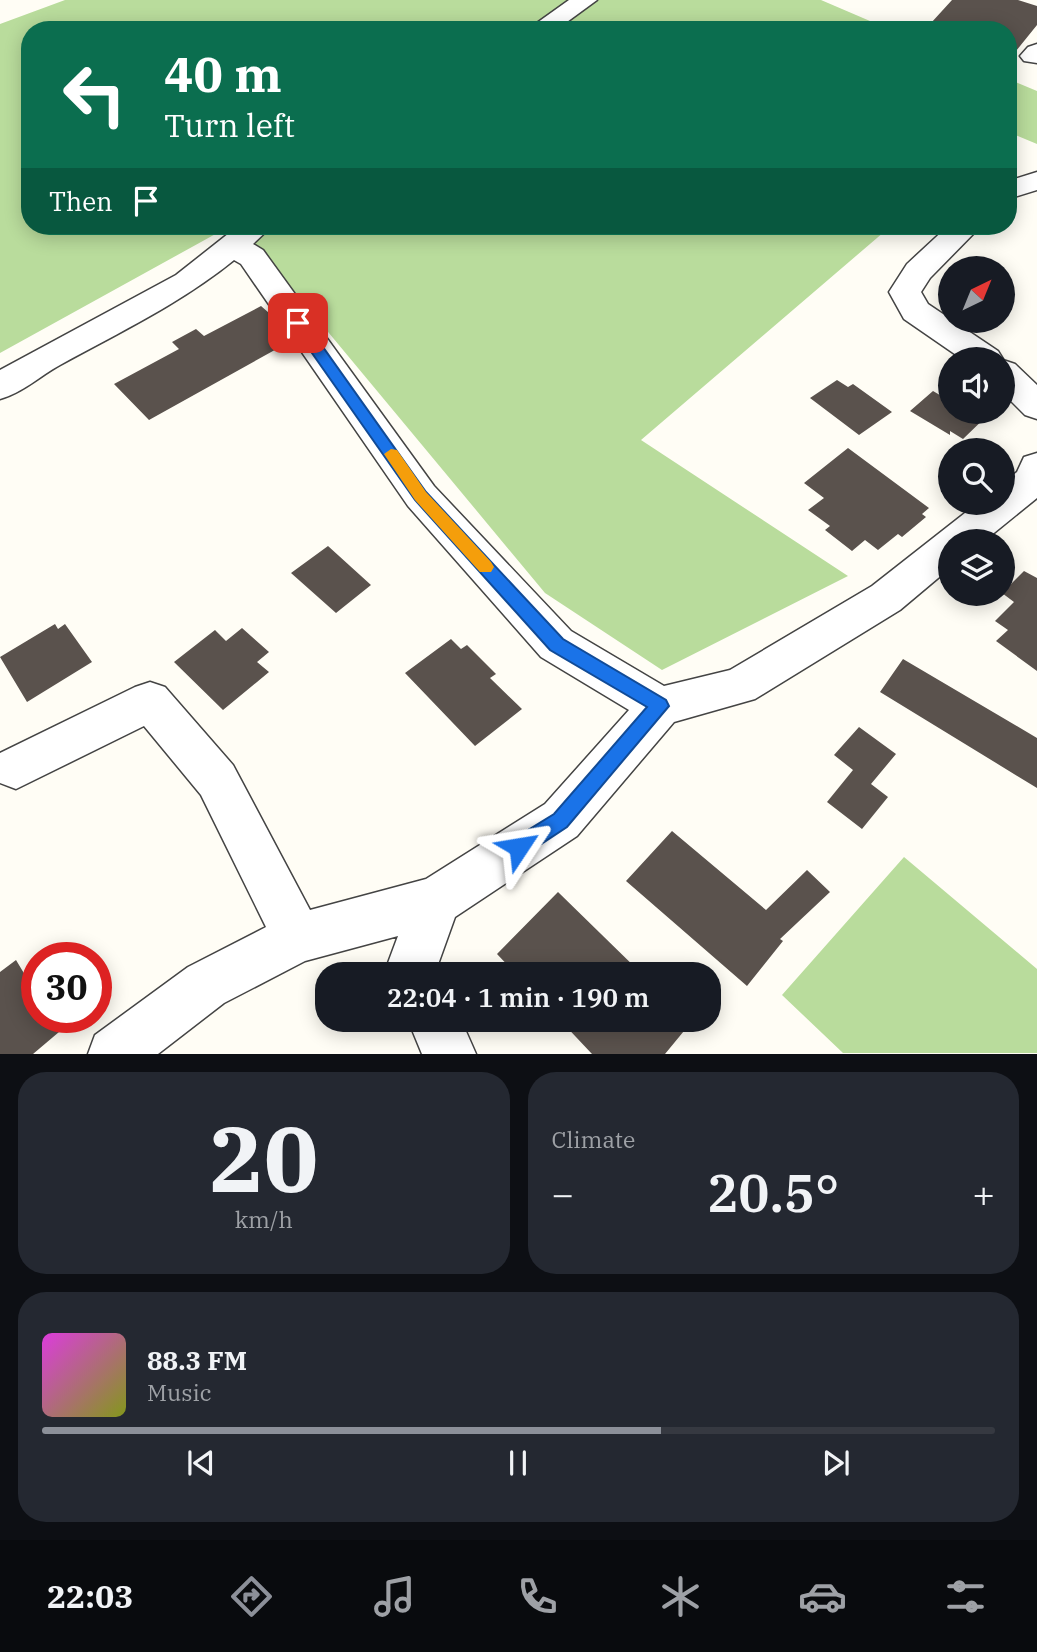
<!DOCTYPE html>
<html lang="en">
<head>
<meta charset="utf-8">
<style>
	:root { --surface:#171b24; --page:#242831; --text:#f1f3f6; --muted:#9ea1a6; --line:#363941; --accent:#8c9099 }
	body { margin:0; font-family:"IBM Plex Serif",serif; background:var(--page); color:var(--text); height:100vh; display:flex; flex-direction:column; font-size:26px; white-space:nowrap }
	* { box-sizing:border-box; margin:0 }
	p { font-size:23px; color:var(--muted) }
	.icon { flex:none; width:38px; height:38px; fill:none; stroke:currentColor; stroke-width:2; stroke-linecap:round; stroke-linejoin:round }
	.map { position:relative; height:1054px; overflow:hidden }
	.sheet { display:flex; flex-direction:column; gap:18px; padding:18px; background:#0d0f14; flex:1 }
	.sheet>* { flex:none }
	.top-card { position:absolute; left:21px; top:21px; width:996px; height:214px; border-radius:28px; box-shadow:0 4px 18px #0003; background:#0b6e4f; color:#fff; overflow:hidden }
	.needle { width:46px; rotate:43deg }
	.fabs { position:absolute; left:938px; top:256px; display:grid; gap:14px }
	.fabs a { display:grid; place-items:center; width:77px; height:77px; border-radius:50%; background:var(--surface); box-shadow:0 4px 18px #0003; font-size:35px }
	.speed { position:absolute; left:21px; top:942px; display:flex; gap:14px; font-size:35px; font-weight:700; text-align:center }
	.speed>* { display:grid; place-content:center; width:91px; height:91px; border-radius:50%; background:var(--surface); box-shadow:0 4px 18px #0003; line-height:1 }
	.speed .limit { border:10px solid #d22; background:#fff; color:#111 }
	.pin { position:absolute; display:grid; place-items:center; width:60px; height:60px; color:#fff; margin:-30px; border-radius:14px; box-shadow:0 4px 10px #0006 }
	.me { position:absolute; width:77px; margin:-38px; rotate:57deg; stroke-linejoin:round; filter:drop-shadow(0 0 5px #0008) }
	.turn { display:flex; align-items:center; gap:24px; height:147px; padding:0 28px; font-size:32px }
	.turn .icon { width:91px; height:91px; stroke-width:2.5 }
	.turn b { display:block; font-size:49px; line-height:60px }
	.then { display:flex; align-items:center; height:66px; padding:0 28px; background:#0003; gap:14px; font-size:26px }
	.big { font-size:52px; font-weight:600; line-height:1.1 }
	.sheet .widget { flex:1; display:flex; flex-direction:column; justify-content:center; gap:10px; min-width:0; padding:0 24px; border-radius:28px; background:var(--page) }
	.sheet .dial { align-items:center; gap:0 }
	.dial b { font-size:91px; line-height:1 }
	.song { display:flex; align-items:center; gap:21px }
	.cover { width:84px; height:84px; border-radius:10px; background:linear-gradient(135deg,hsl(300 70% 55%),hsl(70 70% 35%)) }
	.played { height:7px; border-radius:4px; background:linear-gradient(90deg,var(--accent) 65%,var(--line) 65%) }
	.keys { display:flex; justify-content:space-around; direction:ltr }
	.heat { display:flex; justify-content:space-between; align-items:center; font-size:38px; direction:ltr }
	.sheet .tiles { flex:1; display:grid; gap:18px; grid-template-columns:1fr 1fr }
	.widget:last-child { grid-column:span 2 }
	.trip { position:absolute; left:315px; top:962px; width:406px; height:70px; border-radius:28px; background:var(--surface); box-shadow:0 4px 18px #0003; font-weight:600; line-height:70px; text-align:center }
	.menu { display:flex; height:112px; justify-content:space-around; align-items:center; background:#090b0e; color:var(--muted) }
	.menu .icon { width:49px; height:49px }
	.menu .current { color:var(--accent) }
	.menu b { font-size:32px; color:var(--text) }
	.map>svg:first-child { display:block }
	.forest { fill:#b9dc9c }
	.building { fill:#5a524d }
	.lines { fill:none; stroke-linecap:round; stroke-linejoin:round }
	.minor-casing { stroke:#444; stroke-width:3 }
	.minor { fill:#fff; fill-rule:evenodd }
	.route { fill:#1a73e8; stroke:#114b97; stroke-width:2 }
	.slow { fill:#f59e0b }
</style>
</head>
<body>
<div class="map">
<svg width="1037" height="1054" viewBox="0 0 1037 1054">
	<rect width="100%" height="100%" fill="#fffdf5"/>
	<path class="forest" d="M65,0H821L891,30H30V226H230L0,353V24Z
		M1008,79L1037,91V144L1008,132Z
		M240,226H891L641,440L848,576L662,670L545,593Z
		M904,857L1037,969V1053H843L782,995Z"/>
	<path class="building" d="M952,0H1018L1037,6V25L1008,61V30H952L931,23Z
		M261,306L276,319L291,341L149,420L114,384L179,349L172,342L196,329L204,336Z
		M837,380L848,387L853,384L892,412L859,435L810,398Z
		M933,391L950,401V411H992L963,439L950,431V435L910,411Z
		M848,448L929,508L922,514L926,517L902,537L898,534L878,550L865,540L852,551L825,530L830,526L808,510L824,498L804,483Z
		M328,546L371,585L336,613L291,573Z
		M1024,571L1037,578V671L996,641L1008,630L995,621L1014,602L1002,593Z
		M55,624L58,629L65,624L92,662L27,702L0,657Z
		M242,628L269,652L257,662L269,672L223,710L174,662L215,630L226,641Z
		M451,639L461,649L467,645L496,674L490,678L522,709L475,746L405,673Z
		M903,659L1037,738V788L880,692Z
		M859,727L896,754L871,784L888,797L862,829L827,802L853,770L834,755Z
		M672,831L766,910L807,870L830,892L780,939L783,941L747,986L626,881Z
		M558,892L643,975H517L497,954Z
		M16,960L37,995V1017H50L59,1032L33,1054H0V972Z
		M560,1020H693L665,1054H592Z"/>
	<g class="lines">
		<defs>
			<path id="minor" d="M569,0H597L556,30H527Z
				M1037,44V63L1024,61L1020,56L1028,47Z
				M1037,172V190L1008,199V181Z
				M238,226H272L253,244L263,250L434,486L571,631L664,686L730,670L872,586L979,502H1003V483L1017,472L1024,457L1037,453V498L984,541H950V568L900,610L755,699L674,722L577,836L455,917L436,970L437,975H386L385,971L398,936L305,961L224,1003L158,1054H88L95,1035L188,967L266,927L201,795L144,726L16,789L0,783V753L135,687L150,682L165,687L233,765L310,910L426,879L545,804L629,710L541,657L408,506L241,264L234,260C181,303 120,332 60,365C40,376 22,393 0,399V370L176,275Z
				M948,226H981L930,278L921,292L928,304L998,351L1003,359H962L904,319L889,292L907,264Z
				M1003,360L1015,364L1037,385V419L1025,415L1003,393Z
				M408,1020H461L476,1054H422Z"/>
		</defs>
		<use href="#minor" class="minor-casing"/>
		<use href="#minor" class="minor"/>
	</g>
	<path class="route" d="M298,318L303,319L426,492L563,639L666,700L669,706L567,827L526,854L519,856L512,854L509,847L512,840L554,814L647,707L550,650L415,500L293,326L291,323Z"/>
	<path class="slow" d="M391,449L397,450L426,492L491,562L494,567L491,572H480L415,500L384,454Z"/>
</svg>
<div class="fabs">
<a><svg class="needle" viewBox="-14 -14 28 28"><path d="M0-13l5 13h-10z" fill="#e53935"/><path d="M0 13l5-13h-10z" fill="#9ea1a6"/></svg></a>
<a><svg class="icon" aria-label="sound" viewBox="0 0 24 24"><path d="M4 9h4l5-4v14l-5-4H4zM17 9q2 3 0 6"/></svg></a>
<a><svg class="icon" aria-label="search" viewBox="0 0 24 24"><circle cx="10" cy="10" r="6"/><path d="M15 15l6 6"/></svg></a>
<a><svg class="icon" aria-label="layers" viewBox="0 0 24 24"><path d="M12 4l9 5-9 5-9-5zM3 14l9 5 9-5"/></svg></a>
</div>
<div class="speed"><div class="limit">30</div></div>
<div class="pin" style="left:298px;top:323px;background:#d93025"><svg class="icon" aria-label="arrive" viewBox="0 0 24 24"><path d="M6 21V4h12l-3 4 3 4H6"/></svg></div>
<svg class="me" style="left:519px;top:847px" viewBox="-20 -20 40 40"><path d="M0-17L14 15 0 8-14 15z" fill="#1a73e8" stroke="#fff" stroke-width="4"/></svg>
<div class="trip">22:04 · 1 min · 190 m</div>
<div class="top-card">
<div class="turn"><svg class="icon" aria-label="left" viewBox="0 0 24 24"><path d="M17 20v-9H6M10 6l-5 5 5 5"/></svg><div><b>40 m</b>Turn left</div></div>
<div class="then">Then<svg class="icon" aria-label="arrive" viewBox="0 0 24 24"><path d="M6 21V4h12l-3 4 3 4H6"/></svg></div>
</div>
</div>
<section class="sheet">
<div class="tiles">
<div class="widget dial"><b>20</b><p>km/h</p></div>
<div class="widget"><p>Climate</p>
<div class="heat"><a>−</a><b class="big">20.5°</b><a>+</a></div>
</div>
<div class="widget">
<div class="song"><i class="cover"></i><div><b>88.3 FM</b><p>Music</p></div></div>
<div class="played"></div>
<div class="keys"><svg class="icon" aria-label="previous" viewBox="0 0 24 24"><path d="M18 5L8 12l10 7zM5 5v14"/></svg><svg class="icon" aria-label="pause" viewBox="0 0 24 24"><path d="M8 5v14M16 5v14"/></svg><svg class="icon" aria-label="next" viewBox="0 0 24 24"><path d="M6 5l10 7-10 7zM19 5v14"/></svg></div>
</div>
</div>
</section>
<nav class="menu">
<b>22:03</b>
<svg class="icon current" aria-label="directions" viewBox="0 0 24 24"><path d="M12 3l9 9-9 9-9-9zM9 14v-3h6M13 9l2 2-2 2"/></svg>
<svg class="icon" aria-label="music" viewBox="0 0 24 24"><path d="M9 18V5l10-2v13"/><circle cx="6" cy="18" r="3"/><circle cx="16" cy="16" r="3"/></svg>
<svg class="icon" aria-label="phone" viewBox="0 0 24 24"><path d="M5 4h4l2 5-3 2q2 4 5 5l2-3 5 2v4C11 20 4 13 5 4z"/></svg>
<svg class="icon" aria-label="climate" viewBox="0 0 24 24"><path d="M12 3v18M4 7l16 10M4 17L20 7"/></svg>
<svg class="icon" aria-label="car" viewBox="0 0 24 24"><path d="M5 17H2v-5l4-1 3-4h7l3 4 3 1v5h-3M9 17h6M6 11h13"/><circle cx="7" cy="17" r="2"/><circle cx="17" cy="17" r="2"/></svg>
<svg class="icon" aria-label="filters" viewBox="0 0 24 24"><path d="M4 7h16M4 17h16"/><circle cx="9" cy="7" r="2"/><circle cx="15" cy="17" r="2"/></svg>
</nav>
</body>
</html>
